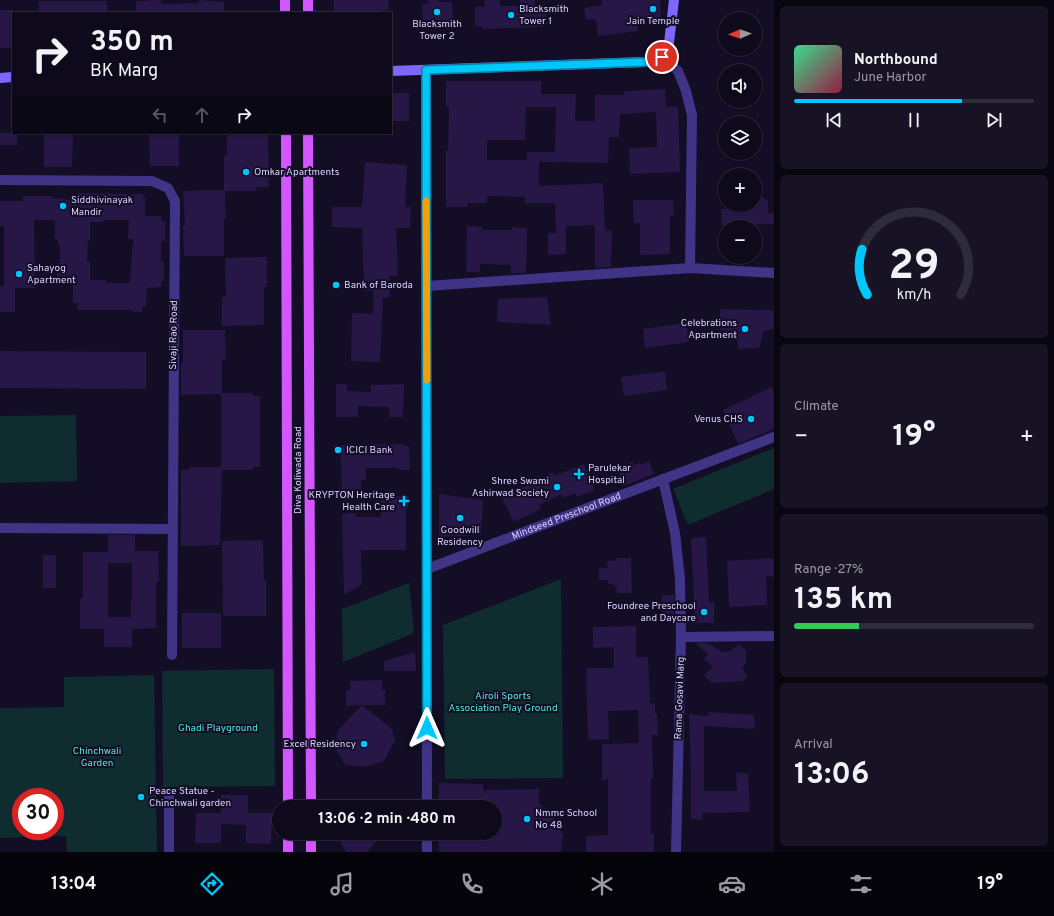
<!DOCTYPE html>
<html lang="en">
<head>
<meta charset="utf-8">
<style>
	:root { --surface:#0e0a1c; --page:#171325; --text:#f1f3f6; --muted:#9b9aa3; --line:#2e2b3b; --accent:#00c7fb }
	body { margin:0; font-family:Overpass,sans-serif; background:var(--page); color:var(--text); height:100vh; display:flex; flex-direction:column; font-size:15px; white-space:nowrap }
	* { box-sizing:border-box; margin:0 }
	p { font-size:13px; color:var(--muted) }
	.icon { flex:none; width:22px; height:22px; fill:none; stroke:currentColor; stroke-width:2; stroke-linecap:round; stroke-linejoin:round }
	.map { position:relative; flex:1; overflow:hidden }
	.sheet { display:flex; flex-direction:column; gap:6px; padding:6px; background:#08060f; width:280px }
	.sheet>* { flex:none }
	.banner { position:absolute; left:12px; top:12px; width:380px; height:122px; border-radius:0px; box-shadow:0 1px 3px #0004,0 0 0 1px var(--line); background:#0e0a1c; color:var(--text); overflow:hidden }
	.needle { width:26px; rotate:268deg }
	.controls { position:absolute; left:718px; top:12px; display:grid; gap:8px }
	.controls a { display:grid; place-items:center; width:44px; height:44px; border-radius:50%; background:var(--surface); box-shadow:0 1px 3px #0004,0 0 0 1px var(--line); font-size:20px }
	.speed { position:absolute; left:12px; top:788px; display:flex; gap:8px; font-size:20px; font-weight:700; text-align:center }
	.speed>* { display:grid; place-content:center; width:52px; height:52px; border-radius:50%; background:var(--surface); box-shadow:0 1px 3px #0004,0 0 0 1px var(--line); line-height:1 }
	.speed .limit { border:6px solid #d22; background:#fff; color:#111 }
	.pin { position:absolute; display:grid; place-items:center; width:34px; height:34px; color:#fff; margin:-17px; border:2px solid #fff; border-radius:50%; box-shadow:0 1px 4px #0007 }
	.me { position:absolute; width:44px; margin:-22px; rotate:0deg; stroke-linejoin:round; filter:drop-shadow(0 0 3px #0008) }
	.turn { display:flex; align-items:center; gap:14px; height:84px; padding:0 12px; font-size:18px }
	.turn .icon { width:52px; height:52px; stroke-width:2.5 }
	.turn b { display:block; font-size:28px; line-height:34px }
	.lanes { display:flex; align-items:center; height:38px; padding:0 12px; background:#0003; justify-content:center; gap:20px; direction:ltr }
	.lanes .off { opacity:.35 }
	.big { font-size:30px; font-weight:700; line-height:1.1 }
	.sheet .tile { flex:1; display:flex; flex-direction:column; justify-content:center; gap:6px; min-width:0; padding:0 14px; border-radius:6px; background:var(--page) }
	.sheet .dial { align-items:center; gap:0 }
	.dial svg { height:104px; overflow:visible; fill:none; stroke:var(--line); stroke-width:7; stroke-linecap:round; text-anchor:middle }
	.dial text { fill:var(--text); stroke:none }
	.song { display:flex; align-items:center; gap:12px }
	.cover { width:48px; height:48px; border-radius:6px; background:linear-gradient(135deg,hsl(150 70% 55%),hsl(340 70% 35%)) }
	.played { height:4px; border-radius:2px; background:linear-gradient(90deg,var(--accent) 70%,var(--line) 70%) }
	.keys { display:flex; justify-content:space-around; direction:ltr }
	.heat { display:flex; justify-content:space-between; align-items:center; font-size:22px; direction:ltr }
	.charge { height:6px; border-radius:3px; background:linear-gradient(90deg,#34c759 27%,var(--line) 0) }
	.trip { position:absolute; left:272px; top:800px; width:230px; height:40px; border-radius:20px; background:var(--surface); box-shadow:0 1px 3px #0004,0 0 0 1px var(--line); font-weight:700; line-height:40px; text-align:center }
	.menu { display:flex; height:64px; justify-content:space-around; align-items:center; background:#06040b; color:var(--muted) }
	.menu .icon { width:28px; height:28px }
	.menu .active { color:var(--accent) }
	.menu b { font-size:18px; color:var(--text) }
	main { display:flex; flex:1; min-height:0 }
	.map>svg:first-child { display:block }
	.green { fill:#0f2d2f; fill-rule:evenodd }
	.building { fill:#261747; fill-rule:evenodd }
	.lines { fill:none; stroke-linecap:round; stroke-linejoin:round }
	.street { stroke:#403487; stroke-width:10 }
	.secondary { stroke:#7c67ff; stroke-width:10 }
	.primary { stroke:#d357ff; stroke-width:10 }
	.route-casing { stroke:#0081a3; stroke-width:10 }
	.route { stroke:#00c7fb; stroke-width:7 }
	.slow { stroke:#f59e0b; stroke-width:7 }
	.poi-dot { fill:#00c7fb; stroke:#130d25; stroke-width:1.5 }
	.labels { text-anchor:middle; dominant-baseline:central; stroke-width:4; stroke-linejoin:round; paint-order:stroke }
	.poi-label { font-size:10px; fill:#dbd0ff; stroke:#130d25; text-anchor:start }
	.street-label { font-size:10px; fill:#dbd0ff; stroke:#130d25 }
	.park-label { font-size:10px; fill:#53e8d3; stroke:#130d25 }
</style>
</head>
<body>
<main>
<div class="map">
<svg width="774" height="852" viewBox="0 0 774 852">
	<rect width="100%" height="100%" fill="#130d25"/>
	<path class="green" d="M76,415L77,481L0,483V416Z
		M774,448V489L688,525L673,489Z
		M561,579L563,778L445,779L443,625Z
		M409,583L414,633L343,662L342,609Z
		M274,669L275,786L163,787L162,671Z
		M154,675L157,852H67L66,836L0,838V708L64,707V677ZM21,797H55V831H21Z"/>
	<path class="building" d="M150,0H161V4L199,3V0L224,2V13H136V1H150Z
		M334,0H388L389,10H381V13H334Z
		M428,0H439V2H452L453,21L423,22L422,4H428Z
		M484,0H500V6H520V0H535V5H546L547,24H542L543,27L482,29V26H475V7H485Z
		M602,0H660L661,18L637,19L638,31L598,36L596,19L586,20L584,8L602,5Z
		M39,1H107V13H39Z
		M0,10H13V48H0Z
		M446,81H541V94H576L575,121H595V95H624V91L665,89L666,107H678L680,172L630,174L629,148L657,147L656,112L620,114L619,137H609L608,163L539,162V186L603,183L605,231L612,230L611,267L595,268V225L566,226V254L548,255V233H556L555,203H525V197L487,196V203H467V207H446V151L448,150L449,107H446ZM526,107H556L555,152H527V160H487V140H525Z
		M391,93H409V121H391Z
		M0,133H17V145H0Z
		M44,133H73L72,167H44Z
		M149,133H179V166H150Z
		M227,133H268L269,187H256V191H225L226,219H224V256H184L183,226H185L183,191L224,190V156H227Z
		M365,162L407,165L405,207H411L410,228H396L398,276H389L390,297L383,298L380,362L351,361L352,313L373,314V291H364L362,228L332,227V207H362Z
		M77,193L143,194V197H145V216H161V222H165V241H161V262L164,261V281H161V287L147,288L146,306H143L142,312H133V310H77L78,303H73V284H60V279H57V263H60V245H58V239H55V220H34L35,288H15V312H0V286H4V227L0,226V201H23V196H53V198L74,200V198H77ZM104,220H129L128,239H133L130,283H106V280H90V261H87L88,241H90V222H104Z
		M755,197H764L765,200H768V213H774V224L722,225L721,209H728V205H755Z
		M633,200H673L674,216H670V254L640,255V223H634Z
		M467,226L482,227V230H512V227L527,228L526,273H511V265L480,264V272H466Z
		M267,257V287H264V325L222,326V297H226L225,258Z
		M547,297L551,325L497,322L498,299Z
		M720,309L774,310V329L764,331L759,348L738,349L737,332L720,330Z
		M686,323L689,342L645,348L643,329Z
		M183,330H225L226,359H222V393H253V396H260V467H253V470H222L220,545L181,546V470H189V467H221V394L181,395V364H183Z
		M0,351L146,352V389L0,388Z
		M665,371L667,390L624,396L621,377Z
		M336,384H347V391L371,392V385L404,384L403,417H389V407L358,406V417H336Z
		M772,387L774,393V429L738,444L723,410Z
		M403,444V446H409L410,470H399V468H366V480H361V490L342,491L340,445Z
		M649,461L654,474L624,486L617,468L633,462L634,465L640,463L641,465Z
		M584,464L595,490L577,497L575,493L564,498L562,494L539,505L541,509L514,522L502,498L553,472L554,476Z
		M439,494L483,500L481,535L439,537Z
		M408,496V508H406V550H361L362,584L344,595L342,514L356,513V517H381V497Z
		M108,535H135V551H158L159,582H156V628L132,629V647H104V629H80V598H83V552H108ZM108,563H132V598H131V617H108Z
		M706,537L709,602H714V623H695L691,538Z
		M263,540L264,580H266V616H223L222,541Z
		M43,555H56V588H43Z
		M616,558H631L632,593H617L616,586H614V584H608V580H599V568H608L607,561L616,560Z
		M774,558V577L766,576L767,605L729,607L727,561Z
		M662,595H674V617H662Z
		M182,613H221V648H182Z
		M636,626V657H648L650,704L655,703V714H657L658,735H652L653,778H651V834H654V852H586V836L608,835V779L602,780V744L639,743L638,710L608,711L609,739L588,740L586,668H614V647L593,648V627Z
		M695,643H707L722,652L731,651L739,644L746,650V663L742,668L747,676L743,681L711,683L704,675L713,667L704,659L708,654Z
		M415,652L416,671H384V661Z
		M382,680V690H385V705H362L391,728L395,740L384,761L365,767L345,765L335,748L338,730L362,705L346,706V690H350V681Z
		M708,712L754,715L755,729L704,726V791H737L736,772L748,774L750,812L702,813V820L691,819V776L689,714L708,716Z
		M439,783L483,784V790L539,789V803L551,814L559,824L563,835L561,852H439V833H499V807H439Z
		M221,795H248V813H272L271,844L246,843V825L221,824V843H195L196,813H221Z
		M336,833H384L367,852H346Z"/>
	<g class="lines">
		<g class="street">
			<path d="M662,57L678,71L686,91L692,115L690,268"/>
			<path d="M426,70L427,807"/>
			<path d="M0,180L152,181L168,188L175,201L172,655"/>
			<path d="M427,286L690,268L774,273"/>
			<path d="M663,479L675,533L680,579L681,637L676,852"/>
			<path d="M0,528L172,529"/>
			<path id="s1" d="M427,569L774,437"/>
			<path d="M681,637L774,636"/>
			<path d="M427,833V852"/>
			<path d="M169,852V795"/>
		</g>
		<path class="secondary" d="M391,71L645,62L662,57L669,43L674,0
			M0,78L13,77"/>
		<path class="primary" d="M285,0V13
			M308,0V13
			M286,133L288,807
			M308,133L311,807
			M288,833V852
			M311,833V852"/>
	</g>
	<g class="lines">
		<defs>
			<path id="route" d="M427,728L426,70L645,62L662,57"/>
		</defs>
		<use href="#route" class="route-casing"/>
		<use href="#route" class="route"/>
		<path class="slow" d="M426,201L427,380"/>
	</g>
	<g class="poi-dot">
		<circle cx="653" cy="9" r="4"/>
		<circle cx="437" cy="12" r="4"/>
		<circle cx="511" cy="15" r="4"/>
		<circle cx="246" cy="172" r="4"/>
		<circle cx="63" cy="206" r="4"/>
		<circle cx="19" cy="274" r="4"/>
		<circle cx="336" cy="285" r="4"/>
		<circle cx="745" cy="329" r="4"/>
		<circle cx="751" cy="419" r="4"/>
		<circle cx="338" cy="450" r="4"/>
		<path d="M577 468h4v4h4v4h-4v4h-4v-4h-4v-4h4z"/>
		<circle cx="557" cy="487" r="4"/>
		<path d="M402 495h4v4h4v4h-4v4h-4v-4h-4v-4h4z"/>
		<circle cx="460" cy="518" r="4"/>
		<circle cx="704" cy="612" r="4"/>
		<circle cx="364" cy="744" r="4"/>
		<circle cx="141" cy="797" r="4"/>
		<circle cx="527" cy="819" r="4"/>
	</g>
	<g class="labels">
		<g class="poi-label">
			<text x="519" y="9">Blacksmith<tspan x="519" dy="12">Tower 1</tspan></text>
			<text x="653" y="21" text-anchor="middle">Jain Temple</text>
			<text x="437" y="24" text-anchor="middle">Blacksmith<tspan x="437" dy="12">Tower 2</tspan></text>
			<text x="254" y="172">Omkar Apartments</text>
			<text x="71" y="200">Siddhivinayak<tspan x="71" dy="12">Mandir</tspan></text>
			<text x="27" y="268">Sahayog<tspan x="27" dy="12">Apartment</tspan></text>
			<text x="344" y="285">Bank of Baroda</text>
			<text x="737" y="323" text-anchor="end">Celebrations<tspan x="737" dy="12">Apartment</tspan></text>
			<text x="743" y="419" text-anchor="end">Venus CHS</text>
			<text x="346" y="450">ICICI Bank</text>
			<text x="588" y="468">Parulekar<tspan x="588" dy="12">Hospital</tspan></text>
			<text x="549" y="481" text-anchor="end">Shree Swami<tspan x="549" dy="12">Ashirwad Society</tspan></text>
			<text x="395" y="495" text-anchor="end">KRYPTON Heritage<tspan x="395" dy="12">Health Care</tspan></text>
			<text x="460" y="530" text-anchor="middle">Goodwill<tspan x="460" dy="12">Residency</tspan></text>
			<text x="696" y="606" text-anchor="end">Foundree Preschool<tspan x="696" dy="12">and Daycare</tspan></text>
			<text x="356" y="744" text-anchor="end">Excel Residency</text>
			<text x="149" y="791">Peace Statue -<tspan x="149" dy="12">Chinchwali garden</tspan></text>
			<text x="535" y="813">Nmmc School<tspan x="535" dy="12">No 48</tspan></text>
		</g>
		<g class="street-label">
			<text transform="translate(174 335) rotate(-89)">Sivaji Rao Road</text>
			<text transform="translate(298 470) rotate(-90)">Diva Koliwada Road</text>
			<text stroke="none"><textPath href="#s1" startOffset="149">Mindseed Preschool Road</textPath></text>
			<text transform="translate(680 698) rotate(-88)">Rama Gosavi Marg</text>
		</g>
		<g class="park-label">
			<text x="503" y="696">Airoli Sports<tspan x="503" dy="12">Association Play Ground</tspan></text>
			<text x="218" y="728">Ghadi Playground</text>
			<text x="97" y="751">Chinchwali<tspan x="97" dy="12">Garden</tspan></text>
		</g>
	</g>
</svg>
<div class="controls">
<a><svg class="needle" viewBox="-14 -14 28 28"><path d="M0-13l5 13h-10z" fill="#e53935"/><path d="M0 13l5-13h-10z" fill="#9b9aa3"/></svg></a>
<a><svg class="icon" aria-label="sound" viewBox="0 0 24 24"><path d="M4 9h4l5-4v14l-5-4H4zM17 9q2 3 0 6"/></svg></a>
<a><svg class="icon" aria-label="layers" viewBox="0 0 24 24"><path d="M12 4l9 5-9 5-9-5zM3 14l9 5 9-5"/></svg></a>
<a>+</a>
<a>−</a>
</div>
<div class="speed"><div class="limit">30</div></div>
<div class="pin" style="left:662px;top:57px;background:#d93025"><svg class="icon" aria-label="arrive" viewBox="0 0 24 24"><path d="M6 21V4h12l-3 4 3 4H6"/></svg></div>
<svg class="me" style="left:427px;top:728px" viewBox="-20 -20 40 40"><path d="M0-17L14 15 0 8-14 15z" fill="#00c7fb" stroke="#fff" stroke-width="4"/></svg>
<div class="trip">13:06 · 2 min · 480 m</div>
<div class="banner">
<div class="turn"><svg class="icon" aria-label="right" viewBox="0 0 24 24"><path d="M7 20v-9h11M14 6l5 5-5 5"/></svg><div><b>350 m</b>BK Marg</div></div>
<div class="lanes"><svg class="icon off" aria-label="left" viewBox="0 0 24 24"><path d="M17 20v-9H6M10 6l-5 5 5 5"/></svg><svg class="icon off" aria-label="ahead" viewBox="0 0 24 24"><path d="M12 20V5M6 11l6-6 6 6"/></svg><svg class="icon" aria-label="right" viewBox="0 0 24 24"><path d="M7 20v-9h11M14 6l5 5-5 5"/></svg></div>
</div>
</div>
<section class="sheet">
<div class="tile">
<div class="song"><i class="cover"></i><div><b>Northbound</b><p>June Harbor</p></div></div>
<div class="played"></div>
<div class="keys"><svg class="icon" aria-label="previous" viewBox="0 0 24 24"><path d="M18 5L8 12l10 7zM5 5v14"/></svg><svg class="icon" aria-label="pause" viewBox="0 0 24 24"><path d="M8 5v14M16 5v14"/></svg><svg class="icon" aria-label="next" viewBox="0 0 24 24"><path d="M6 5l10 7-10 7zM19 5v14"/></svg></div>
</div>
<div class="tile dial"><svg viewBox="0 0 100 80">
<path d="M14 69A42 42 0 1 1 86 69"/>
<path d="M14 69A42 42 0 0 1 10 34" stroke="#00c7fb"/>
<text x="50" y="56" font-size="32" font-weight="700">29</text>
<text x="50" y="72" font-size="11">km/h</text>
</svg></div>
<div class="tile"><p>Climate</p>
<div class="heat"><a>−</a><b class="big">19°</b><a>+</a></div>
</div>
<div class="tile"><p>Range · 27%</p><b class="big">135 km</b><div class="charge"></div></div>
<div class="tile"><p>Arrival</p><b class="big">13:06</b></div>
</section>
</main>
<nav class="menu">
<b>13:04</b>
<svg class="icon active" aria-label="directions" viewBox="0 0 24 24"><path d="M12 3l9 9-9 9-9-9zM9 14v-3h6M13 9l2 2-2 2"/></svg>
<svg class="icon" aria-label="music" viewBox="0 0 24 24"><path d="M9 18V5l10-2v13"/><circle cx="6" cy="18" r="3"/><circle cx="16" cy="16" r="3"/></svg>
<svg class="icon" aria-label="phone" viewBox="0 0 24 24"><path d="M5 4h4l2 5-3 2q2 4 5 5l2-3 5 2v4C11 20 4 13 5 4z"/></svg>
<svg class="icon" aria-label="climate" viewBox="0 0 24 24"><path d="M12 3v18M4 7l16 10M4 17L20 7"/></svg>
<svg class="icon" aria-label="car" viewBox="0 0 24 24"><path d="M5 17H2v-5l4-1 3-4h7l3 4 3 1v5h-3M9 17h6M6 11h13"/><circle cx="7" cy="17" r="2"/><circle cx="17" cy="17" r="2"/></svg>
<svg class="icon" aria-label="filters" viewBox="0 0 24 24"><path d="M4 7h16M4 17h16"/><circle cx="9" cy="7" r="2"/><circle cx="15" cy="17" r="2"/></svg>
<b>19°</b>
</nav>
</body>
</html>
